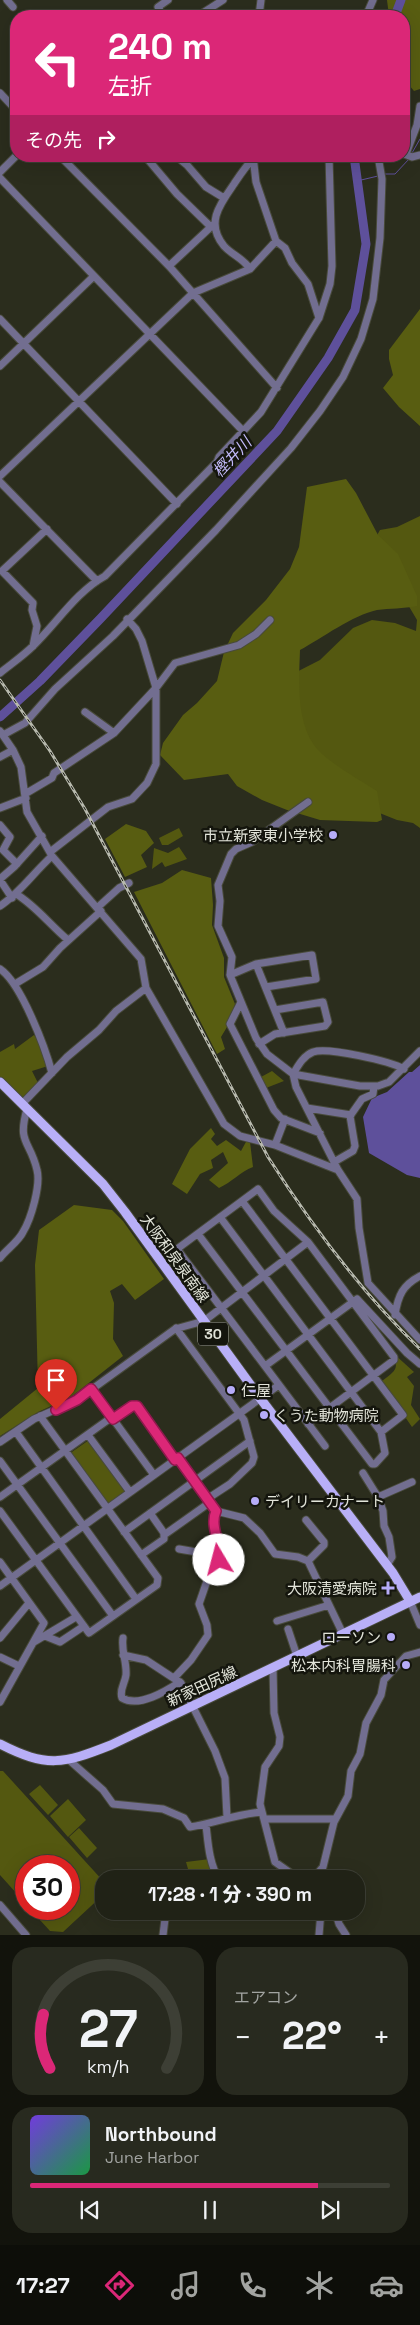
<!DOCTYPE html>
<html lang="ja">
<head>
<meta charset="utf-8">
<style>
	:root { --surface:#202216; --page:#282a1f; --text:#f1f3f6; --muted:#a2a4a1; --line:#3d3f35; --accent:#db2777 }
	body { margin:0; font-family:"Space Grotesk","Noto Sans JP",sans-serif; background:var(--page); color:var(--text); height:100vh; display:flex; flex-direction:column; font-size:19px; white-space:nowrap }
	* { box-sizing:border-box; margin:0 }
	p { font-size:16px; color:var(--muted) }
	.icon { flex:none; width:28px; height:28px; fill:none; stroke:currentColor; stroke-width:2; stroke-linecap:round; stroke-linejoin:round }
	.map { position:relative; height:1935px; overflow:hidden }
	.drawer { display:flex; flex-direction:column; gap:12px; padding:12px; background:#12130c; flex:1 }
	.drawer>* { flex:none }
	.top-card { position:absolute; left:10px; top:10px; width:400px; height:152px; border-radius:20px; box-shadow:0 5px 20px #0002,0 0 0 1px var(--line); background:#db2777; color:#fff; overflow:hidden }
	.speed { position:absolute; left:15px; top:1855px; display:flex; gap:10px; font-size:25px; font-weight:700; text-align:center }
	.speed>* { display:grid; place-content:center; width:65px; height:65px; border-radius:50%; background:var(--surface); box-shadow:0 5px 20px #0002,0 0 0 1px var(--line); line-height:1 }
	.speed .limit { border:8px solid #d22; background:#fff; color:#111 }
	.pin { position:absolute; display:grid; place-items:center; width:42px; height:42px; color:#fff; margin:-51px -21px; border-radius:50% 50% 50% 0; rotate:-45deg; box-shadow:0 0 5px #0007 }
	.pin .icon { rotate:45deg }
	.me { position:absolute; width:55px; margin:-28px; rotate:352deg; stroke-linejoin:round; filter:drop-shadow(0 0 4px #0008) }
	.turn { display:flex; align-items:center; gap:18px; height:105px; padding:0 15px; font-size:22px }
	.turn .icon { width:65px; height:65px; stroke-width:2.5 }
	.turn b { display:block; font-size:35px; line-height:42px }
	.then { display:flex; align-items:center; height:48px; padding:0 15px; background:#0003; gap:10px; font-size:19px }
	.big { font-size:38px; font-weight:800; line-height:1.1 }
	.drawer .card { flex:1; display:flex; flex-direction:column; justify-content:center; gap:8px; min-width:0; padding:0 18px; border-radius:20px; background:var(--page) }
	.drawer .dial { align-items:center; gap:0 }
	.dial svg { height:130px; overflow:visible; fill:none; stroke:var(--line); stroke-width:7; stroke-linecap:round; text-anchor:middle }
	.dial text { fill:var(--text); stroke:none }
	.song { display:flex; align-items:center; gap:15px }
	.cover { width:60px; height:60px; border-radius:8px; background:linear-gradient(135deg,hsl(260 70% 55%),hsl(140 70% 35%)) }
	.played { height:5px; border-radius:2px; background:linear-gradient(90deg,var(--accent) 80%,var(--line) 80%) }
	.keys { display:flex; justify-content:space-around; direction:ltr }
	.heat { display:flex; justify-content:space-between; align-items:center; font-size:28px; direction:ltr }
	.drawer .tiles { flex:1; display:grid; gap:12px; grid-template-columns:1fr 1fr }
	.card:last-child { grid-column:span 2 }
	.trip { position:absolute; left:95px; top:1870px; width:270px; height:50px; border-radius:20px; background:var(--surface); box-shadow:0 5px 20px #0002,0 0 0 1px var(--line); font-weight:800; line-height:50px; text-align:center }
	.tabs { display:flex; height:80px; justify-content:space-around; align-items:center; background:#0d0e09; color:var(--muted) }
	.tabs .icon { width:35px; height:35px }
	.tabs .selected { color:var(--accent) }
	.tabs b { font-size:22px; color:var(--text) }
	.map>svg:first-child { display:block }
	.green { fill:#545810 }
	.forest { fill:#585d11 }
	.water { fill:#5e509b }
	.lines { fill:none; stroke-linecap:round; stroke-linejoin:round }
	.stream { stroke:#5e509b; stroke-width:1 }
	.river { stroke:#5e509b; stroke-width:9 }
	.minor-casing { stroke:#484a3b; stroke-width:9 }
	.major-casing { stroke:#484a3b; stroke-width:11 }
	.minor { stroke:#726e90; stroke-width:7 }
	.major { stroke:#b8aff7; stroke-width:9 }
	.rail-casing { stroke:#b8baae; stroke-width:3 }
	.rail { stroke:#14150d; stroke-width:1; stroke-dasharray:4; stroke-linecap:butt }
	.route-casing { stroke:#8e194d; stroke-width:12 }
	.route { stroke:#db2777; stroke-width:9 }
	.poi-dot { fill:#b6acf8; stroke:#14150d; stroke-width:2 }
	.labels { text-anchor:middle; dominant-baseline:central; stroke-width:5; stroke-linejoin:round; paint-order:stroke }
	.shield { fill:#14150d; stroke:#a4a69c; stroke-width:1 }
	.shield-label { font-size:14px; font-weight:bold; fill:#e2e4d9 }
	.poi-label { font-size:15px; fill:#e2e4d9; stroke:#14150d; text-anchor:end }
	.street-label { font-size:15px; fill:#e2e4d9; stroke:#14150d }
	.water-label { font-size:16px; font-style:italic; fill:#c3bbfb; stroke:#14150d }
</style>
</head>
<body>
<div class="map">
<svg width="420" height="1935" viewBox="0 0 420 1935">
	<rect width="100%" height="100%" fill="#2b2d1d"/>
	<path class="green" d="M420,516V828L413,823L397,820L337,796L271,685L320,660L353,628L372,620L395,623L416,631L417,620L372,544L380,530L397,527Z
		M179,828L183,836L168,845H162L159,838Z
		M179,847L187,859L165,867L162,862L152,869L154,848L168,853Z
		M34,1035L42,1046L48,1066L32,1071L39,1085L22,1099L0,1078V1052L14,1044L15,1049Z
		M272,1071L284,1081L266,1088L261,1077Z
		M393,1353L414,1372L407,1377L414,1386L411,1405L420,1419L412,1427L381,1382C394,1371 400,1371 393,1353Z
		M89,1440L128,1491L107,1506L69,1454Z
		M0,1771H3L104,1882V1894L63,1932L50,1931L30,1909H69V1866H26V1904L0,1875Z
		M40,1785L58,1805L48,1815L29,1794Z
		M68,1799L86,1820L68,1837L50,1816Z
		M79,1828L97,1848L87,1858L69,1837Z
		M210,1859L212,1872L190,1876L186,1862Z"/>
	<path class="forest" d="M387,0H420V89L414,91L404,79V16H389Z
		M420,309V426L399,407L383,388L393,375L389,359V350Z
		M346,479L356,493L378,535L398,554L417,596V606C403,609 390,608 377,610C353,615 322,638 300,650C299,680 296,719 314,745C325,761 360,780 377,791L382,820L377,822L320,820L287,810L262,800L237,786L228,774L184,780L160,755L163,743L183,715L197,703L217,681L224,652L233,633L266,600L290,569L299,547L307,487Z
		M126,824L146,831L154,843L141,855L147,867L125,877L105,839Z
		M182,870L211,878L213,905L212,925L224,958V977L235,1004L227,1027L221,1037L225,1049L217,1054L134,892L162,883Z
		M211,1128L215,1134L211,1139L217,1146L226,1140L241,1151L247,1140L250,1142L253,1167C240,1172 232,1182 219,1188L209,1180L228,1163L223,1152L211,1160L213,1168L200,1174L187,1194L172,1184L190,1149Z
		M74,1205L112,1210L123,1221L164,1279L135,1300L122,1284L110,1291L114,1303L113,1339L123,1356L71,1397L38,1412L0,1436V1419L38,1388L35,1265L39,1230Z"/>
	<path class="water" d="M420,1065V1178L407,1175L369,1153L363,1117L372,1098L387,1092L409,1072H412Z"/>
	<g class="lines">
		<path class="stream" d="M412,153L420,139
			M385,174H395L409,159
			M357,181L378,176"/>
		<path class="river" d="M395,16L401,0
			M0,717L40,681L101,618L277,431L328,358L355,310L366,244L354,156"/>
		<defs>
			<path id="minor" d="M7,0L13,7
				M163,16L158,7L168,0
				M198,16L223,0
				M259,16L261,0
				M366,16L373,0
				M0,93L16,110
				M404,154L412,157L420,155
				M406,154L417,125L420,106
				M60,156L169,266L277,388
				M145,156L177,194L211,227
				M176,156L187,165L206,187L224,198
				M253,156L256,182L276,241L285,248L292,263L308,284L319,318
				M0,172L16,156
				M0,178L243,431
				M169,266L214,224
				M250,269C243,258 232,255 224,246C205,223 220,204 234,184C240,175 245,167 253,159
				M0,319L177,504
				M0,366L94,276
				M0,476L193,293L250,269L276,241
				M0,482L97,581
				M33,646L37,626L32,610L33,603L2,571L47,529
				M0,673C11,664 23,656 33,646C57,623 76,592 105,576L217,462L219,457L261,412L319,318L330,284L332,266L329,156
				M85,712L114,733
				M0,731L13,750L21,767L27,812L52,856L141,959L146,988L224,1124L240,1136L275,1145L338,1170
				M3,735L25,723L55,689L113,636L216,530L291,448L320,411L343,377L361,339L373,299L380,238L382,179L378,156
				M0,757L13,750
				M25,794L52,778L54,773L114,733L156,688L175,663L239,645L256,634L270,620
				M308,802L252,842L236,849L231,854L218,885L220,901L218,926L232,957L230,975L256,1038L267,1054L293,1074L360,1086H378L389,1082L420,1051
				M0,808L26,798
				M0,825L10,837L3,850L17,864
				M50,852L108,807L132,799L147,783L156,764V688L142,641L136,629L127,619
				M0,879L15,866L42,836
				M0,880L12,898
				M16,894C35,905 51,926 68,940
				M0,906C20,893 34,872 52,856
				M98,907L119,888L129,883
				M256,964L284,1033
				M0,969C21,983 45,1047 52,1073
				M230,975L256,964L312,955L316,979L266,987
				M15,984L43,967L60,948L101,911
				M241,1002L230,1024L274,1110L281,1118L320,1133
				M259,1044L275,1034L325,1026L328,1022L323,1002L275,1010
				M404,1069C390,1061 328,1047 313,1052C303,1056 298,1066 293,1074L296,1087L338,1170L357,1199L359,1228L368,1283L420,1340
				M22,1104L67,1057L99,1030L116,1011L146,988
				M307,1108L351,1115
				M275,1145L285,1119
				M334,1162L353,1151L355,1146L350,1116L362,1099L373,1094L374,1086
				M242,1201L403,1415L381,1432
				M198,1234L372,1464H375L385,1453L381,1432L220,1217
				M0,1258C6,1250 19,1241 23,1232C31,1219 41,1185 37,1170C30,1140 17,1144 27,1109
				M395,1315C398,1295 403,1285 420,1276
				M176,1328L244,1420L254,1457L252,1463L230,1484L207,1499
				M265,1366L357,1299L407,1353L420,1364
				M91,1389L154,1475
				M113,1419L132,1406H137L175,1460
				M308,1424L394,1360V1357L308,1242L274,1211L258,1189L177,1249L325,1446
				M16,1432L136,1599
				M88,1435L130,1492
				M0,1442L34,1419L77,1400L175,1329L204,1321L308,1242
				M178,1458L216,1511L244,1518L260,1533L275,1554L298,1557L308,1561L343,1634
				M0,1461L113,1616
				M363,1473L378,1497L383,1511L384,1526L389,1537L392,1557L387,1565
				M0,1497L112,1417
				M378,1497L412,1482
				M0,1511L89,1633L157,1585L158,1578L40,1416
				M306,1520L324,1542V1545L308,1561
				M124,1532L250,1441
				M164,1535L209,1503
				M179,1549L220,1556
				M141,1555L164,1539V1533L150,1513
				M0,1562L44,1623L0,1702
				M0,1586L279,1385
				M410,1601L420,1625
				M277,1621L329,1605
				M288,1629L297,1656
				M45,1636L60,1642L84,1626
				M0,1638L29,1603
				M123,1638C121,1651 127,1662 126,1675C125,1683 119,1690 122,1698C139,1708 166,1691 180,1682
				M34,1642L76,1617
				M123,1655L146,1660L181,1683L215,1751L225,1778L227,1817
				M0,1657L19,1666
				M273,1668L274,1713L280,1737L279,1746L265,1767L260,1804L275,1862L299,1879
				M174,1678L191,1660L208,1635L207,1625L199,1604L208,1578L219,1560L220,1553L214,1519L216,1511
				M69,1760L103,1790L113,1804L163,1809L184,1818L190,1827C216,1823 236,1814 262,1812
				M265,1819H335
				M206,1825C208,1842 209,1864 219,1879
				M169,1879V1876L193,1877L215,1873
				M313,1879L323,1867L334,1822L348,1796L351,1771L360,1754L366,1723L381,1695L384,1680L406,1656L420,1652
				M0,1905L26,1935
				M335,1911L339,1924L346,1935
				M163,1935L166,1911
				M319,1935L321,1911"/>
			<path id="major" d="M0,1082L103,1184L125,1212L260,1398L393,1573L410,1601
				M0,1744C47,1768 63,1764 111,1745L420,1597"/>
		</defs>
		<use href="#minor" class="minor-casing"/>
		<use href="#major" class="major-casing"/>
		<use href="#minor" class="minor"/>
		<use href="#major" class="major"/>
		<defs>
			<path id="rail" d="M0,680L50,751L85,809L268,1157C312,1226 361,1292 420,1349"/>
		</defs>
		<use href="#rail" class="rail-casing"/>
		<use href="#rail" class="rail"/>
	</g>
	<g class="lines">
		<defs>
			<path id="route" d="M56,1410L77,1400L91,1389L113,1419L132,1406H137L175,1460L178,1458L216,1511C209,1527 222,1543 219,1560"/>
		</defs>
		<use href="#route" class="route-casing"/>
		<use href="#route" class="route"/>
	</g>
	<g class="poi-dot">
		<circle cx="333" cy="835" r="5"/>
		<circle cx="231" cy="1390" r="5"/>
		<circle cx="264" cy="1415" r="5"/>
		<circle cx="255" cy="1501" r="5"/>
		<path d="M385.5 1580.5h5v5h5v5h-5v5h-5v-5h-5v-5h5z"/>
		<circle cx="391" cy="1637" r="5"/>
		<circle cx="406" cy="1665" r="5"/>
	</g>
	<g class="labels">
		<rect class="shield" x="198" y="1322.5" width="30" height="23" rx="4"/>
		<g class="shield-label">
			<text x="213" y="1334">30</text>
		</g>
		<g class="poi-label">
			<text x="323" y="835">市立新家東小学校</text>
			<text x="241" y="1390" text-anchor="start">仁屋</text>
			<text x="274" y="1415" text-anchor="start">くうた動物病院</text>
			<text x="265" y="1501" text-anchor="start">デイリーカナート</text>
			<text x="377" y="1588">大阪清愛病院</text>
			<text x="381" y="1637">ローソン</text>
			<text x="396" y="1665">松本内科胃腸科</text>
		</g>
		<g class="street-label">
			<text transform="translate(175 1258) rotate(54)">大阪和泉泉南線</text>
			<text transform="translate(202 1686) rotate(-25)">新家田尻線</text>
		</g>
		<g class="water-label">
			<text transform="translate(232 457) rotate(-47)">樫井川</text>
		</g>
	</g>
</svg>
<div class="speed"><div class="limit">30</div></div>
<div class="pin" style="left:56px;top:1410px;background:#d93025"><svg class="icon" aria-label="arrive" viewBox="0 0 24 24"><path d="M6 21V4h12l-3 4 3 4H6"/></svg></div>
<svg class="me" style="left:219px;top:1560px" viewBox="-20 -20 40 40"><circle r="19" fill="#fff"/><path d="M0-13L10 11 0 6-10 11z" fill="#db2777"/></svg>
<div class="trip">17:28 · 1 分 · 390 m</div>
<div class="top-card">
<div class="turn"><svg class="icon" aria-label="left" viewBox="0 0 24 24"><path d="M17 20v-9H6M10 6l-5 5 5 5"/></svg><div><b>240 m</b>左折</div></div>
<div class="then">その先<svg class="icon" aria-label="right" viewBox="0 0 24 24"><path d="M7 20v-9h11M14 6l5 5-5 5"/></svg></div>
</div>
</div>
<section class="drawer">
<div class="tiles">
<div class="card dial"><svg viewBox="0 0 100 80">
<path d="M14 69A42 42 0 1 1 86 69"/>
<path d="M14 69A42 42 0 0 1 10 36" stroke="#db2777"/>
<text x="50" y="56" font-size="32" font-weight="700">27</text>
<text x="50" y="72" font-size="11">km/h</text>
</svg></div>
<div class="card"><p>エアコン</p>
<div class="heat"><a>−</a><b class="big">22°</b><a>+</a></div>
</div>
<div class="card">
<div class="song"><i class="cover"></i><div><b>Northbound</b><p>June Harbor</p></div></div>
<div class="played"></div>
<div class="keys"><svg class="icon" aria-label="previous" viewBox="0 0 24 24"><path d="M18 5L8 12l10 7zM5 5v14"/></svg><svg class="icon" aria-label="pause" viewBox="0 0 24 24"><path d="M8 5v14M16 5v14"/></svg><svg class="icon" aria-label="next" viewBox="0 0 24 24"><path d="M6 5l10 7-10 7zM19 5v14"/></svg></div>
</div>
</div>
</section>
<nav class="tabs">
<b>17:27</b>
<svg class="icon selected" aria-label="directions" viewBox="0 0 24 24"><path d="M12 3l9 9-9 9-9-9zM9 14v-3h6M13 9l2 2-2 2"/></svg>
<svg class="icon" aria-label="music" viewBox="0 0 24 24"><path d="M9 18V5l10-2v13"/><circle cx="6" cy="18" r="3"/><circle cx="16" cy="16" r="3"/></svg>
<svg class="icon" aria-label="phone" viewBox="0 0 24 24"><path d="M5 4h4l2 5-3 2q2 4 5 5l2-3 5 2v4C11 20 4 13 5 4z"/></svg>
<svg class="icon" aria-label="climate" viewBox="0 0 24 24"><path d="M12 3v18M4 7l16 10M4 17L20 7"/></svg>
<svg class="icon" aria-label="car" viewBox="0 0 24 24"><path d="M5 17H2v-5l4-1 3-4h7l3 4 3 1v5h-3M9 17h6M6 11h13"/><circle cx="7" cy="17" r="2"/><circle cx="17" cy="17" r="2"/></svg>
</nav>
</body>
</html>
